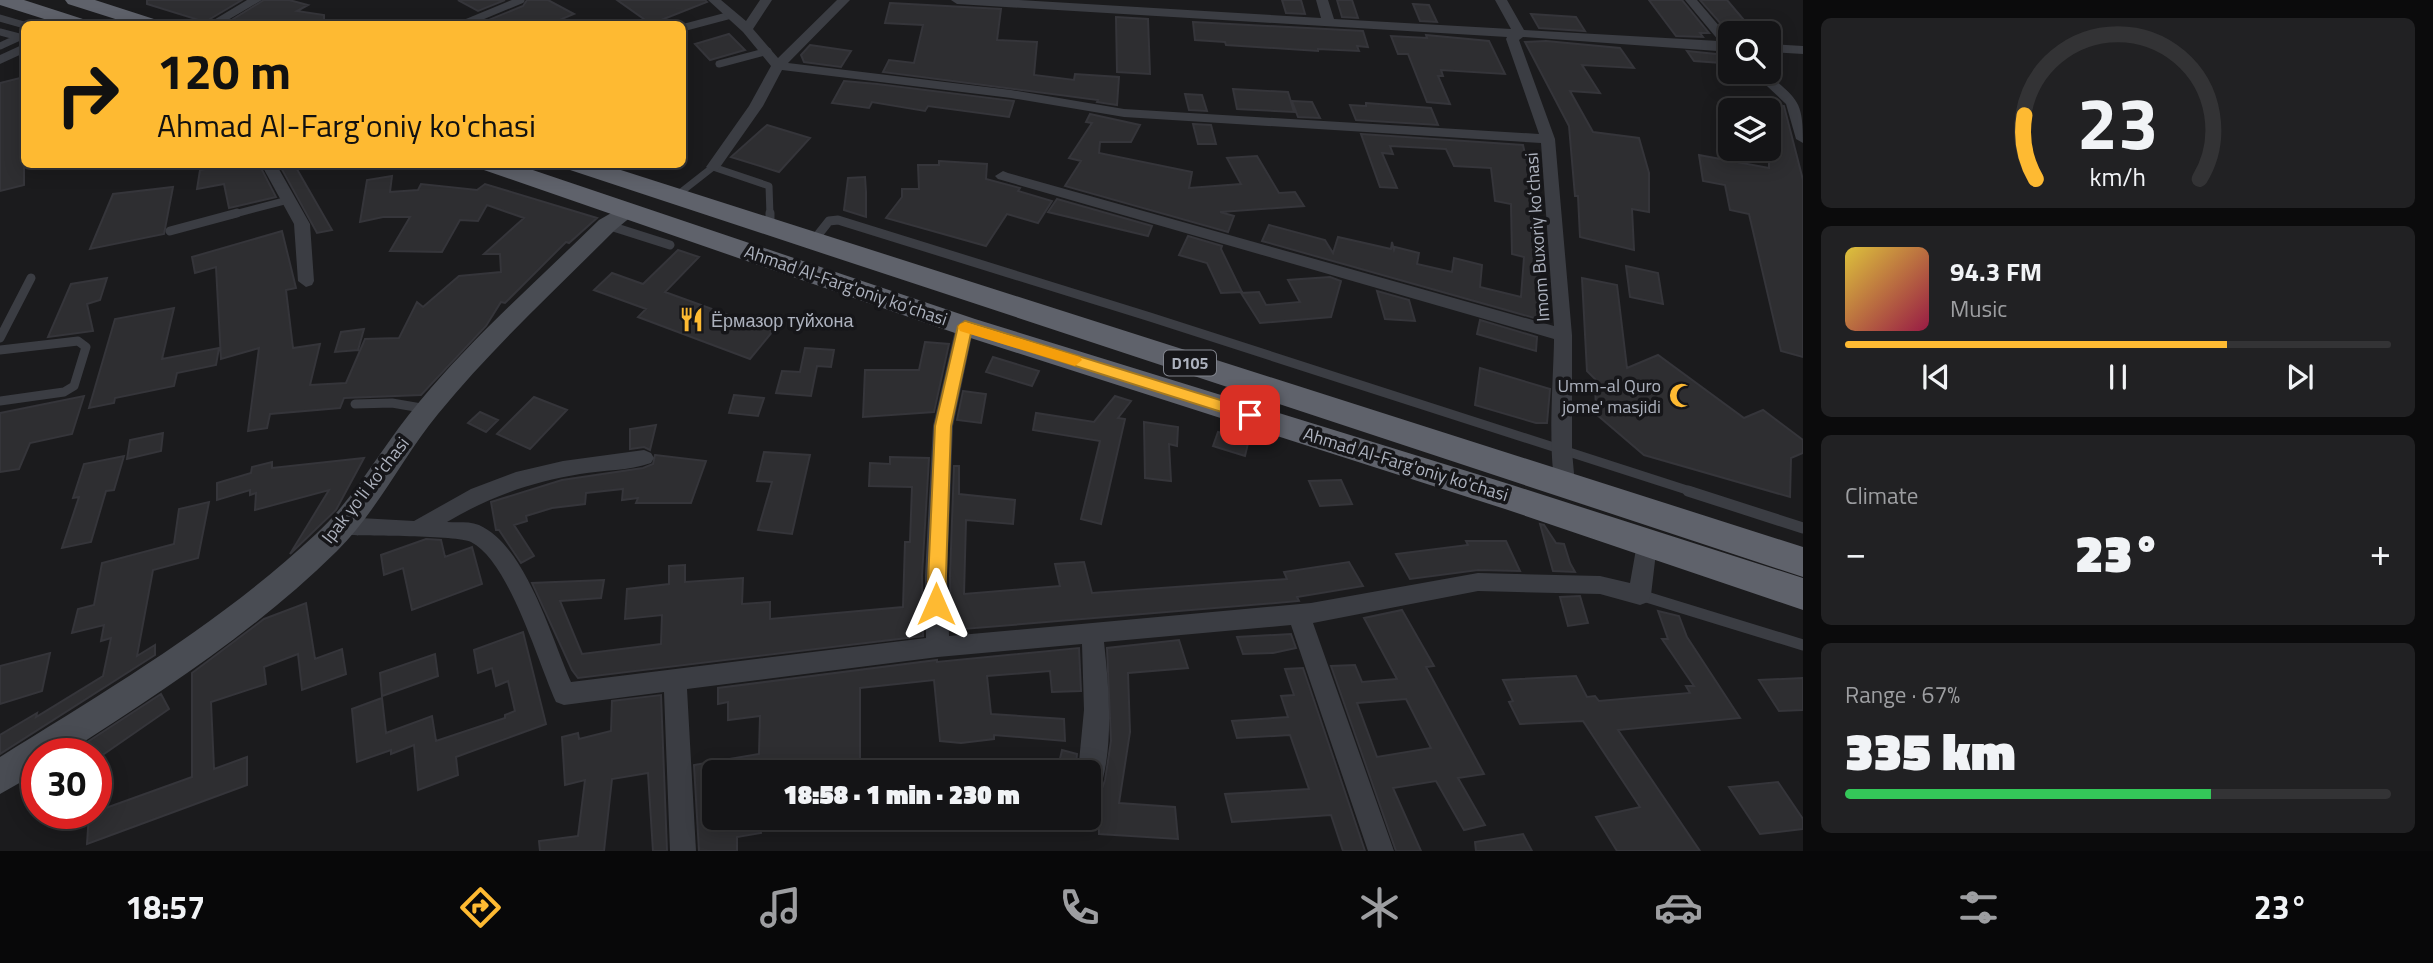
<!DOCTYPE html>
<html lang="en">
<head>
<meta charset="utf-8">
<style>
	:root { --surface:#141416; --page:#212123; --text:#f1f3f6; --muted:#9d9ea1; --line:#333335; --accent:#feba32 }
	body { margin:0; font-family:"Titillium Web",sans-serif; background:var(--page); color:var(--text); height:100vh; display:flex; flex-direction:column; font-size:26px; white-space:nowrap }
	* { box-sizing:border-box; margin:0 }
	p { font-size:23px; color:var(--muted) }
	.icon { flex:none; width:38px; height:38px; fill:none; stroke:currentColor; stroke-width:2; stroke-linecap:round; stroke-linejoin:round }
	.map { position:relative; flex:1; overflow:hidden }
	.panel { display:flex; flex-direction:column; gap:18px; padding:18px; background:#0b0b0c; width:630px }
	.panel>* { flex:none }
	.top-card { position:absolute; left:21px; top:21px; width:665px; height:147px; border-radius:10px; box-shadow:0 4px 18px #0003,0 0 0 2px var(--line); background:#feba32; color:#111; overflow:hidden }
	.fabs { position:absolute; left:1718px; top:21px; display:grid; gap:14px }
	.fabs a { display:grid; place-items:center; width:63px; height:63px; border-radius:10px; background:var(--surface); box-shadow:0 4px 18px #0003,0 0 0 2px var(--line); font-size:35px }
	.speed { position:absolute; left:21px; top:738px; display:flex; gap:14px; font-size:35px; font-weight:700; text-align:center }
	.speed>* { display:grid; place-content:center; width:91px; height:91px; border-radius:50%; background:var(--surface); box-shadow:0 4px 18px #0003,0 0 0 2px var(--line); line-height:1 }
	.speed .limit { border:10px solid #d22; background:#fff; color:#111 }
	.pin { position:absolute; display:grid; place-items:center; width:60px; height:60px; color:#fff; margin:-30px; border-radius:14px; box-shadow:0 4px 10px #0006 }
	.me { position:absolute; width:77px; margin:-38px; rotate:0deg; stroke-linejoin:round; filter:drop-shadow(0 0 5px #0008) }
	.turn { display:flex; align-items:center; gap:24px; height:147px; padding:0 21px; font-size:32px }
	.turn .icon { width:91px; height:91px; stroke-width:2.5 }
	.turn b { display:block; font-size:49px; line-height:60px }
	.big { font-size:52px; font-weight:800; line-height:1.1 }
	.panel .card { flex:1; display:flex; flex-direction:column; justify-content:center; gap:10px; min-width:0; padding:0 24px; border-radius:10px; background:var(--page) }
	.panel .dial { align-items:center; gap:0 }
	.dial svg { height:182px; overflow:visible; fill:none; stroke:var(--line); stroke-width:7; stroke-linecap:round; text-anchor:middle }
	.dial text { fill:var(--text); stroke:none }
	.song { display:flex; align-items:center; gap:21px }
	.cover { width:84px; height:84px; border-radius:10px; background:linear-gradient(135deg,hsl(50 70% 55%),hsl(340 70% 35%)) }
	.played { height:7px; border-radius:4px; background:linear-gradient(90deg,var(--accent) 70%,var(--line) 70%) }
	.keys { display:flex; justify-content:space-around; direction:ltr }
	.heat { display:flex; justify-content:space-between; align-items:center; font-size:38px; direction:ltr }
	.charge { height:10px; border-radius:5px; background:linear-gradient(90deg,#34c759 67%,var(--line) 0) }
	.trip { position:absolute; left:702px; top:760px; width:399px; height:70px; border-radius:10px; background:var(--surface); box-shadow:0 4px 18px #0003,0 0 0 2px var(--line); font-weight:800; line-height:70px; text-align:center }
	.tabs { display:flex; height:112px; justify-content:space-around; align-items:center; background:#080809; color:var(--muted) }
	.tabs .icon { width:49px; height:49px }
	.tabs .active { color:var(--accent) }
	.tabs b { font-size:32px; color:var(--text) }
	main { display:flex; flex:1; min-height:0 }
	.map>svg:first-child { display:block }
	.building { fill:#2e2e31; stroke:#35353a; stroke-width:2; fill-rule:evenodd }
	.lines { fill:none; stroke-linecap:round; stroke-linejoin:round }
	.service-far2 { stroke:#3b3d43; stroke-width:7 }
	.service-far1 { stroke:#3b3d43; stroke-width:9 }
	.service { stroke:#3b3d43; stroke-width:11 }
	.minor { fill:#3b3d43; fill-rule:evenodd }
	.secondary { fill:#494c53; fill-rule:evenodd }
	.trunk { fill:#5f626b; fill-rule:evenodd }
	.route { fill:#feba32; stroke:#a57920; stroke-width:2 }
	.slow { fill:#f59e0b }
	.labels { text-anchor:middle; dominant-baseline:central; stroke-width:7; stroke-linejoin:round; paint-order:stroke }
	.shield { fill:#161619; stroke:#80838c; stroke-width:2 }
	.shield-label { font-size:16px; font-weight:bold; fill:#adb2be }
	.street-label { font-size:18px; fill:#adb2be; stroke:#161619 }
	.poi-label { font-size:18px; fill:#adb2be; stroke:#161619; text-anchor:start }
</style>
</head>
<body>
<main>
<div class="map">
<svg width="1803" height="851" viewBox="0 0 1803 851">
	<rect width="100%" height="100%" fill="#1b1b1d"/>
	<path class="building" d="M147,0H242L205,22L147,4Z
		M264,0H289L308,5L297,11L324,15V24H225Z
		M458,0H505L478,11Z
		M527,0H548L574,14L550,24H501L491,19L523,6Z
		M617,0H705L707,2L651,24Z
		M1282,0H1301L1305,14L1286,13Z
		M1337,0H1352L1358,18L1342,17Z
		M1649,0H1682L1709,33H1700L1703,37L1676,36Z
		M1700,0H1727L1755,33H1729Z
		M890,3L1001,9L997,40L1037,42L1034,75L1074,80L1075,74L1119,77L1117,105L1097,102L1098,100L883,72L889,60L914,63L923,25L885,23Z
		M1413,4L1429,5L1437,22L1420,21Z
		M1531,14L1576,17L1585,31L1539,28Z
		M1116,17L1148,19L1150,74L1117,72Z
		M1193,22L1363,31L1368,47L1357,46L1359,51L1318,49V51L1226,45L1225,42L1195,40Z
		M729,34L745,50L710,60L695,44Z
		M1426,35L1489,41L1505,74L1441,70L1443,76H1438L1450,104L1427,102L1408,54H1398L1391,36L1427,38Z
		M1546,41L1620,48L1634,68L1582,65L1600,93L1570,91L1593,132L1639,138L1649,173V212L1632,209L1634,250L1580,237L1578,196H1575L1569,126L1525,42Z
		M810,45L851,51L841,67L804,62L801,55Z
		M1687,51L1716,54L1723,63L1694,61Z
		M24,77V185L0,191V83Z
		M844,81L877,84L1014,101L1009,117L928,106L925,111L872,102L869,108L832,103Z
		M1233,89L1288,92L1294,112L1237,109Z
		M1185,94L1202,95L1207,111L1189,110Z
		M1292,101L1312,102L1320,118L1298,117Z
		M1366,103L1431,108L1438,125L1356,120L1350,105L1366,106Z
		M1769,103L1784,106L1803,180V357L1781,351L1749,214L1730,210L1725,185L1703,181L1699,155L1769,168Z
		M1090,114L1140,125L1131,142H1100L1099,153L1192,172L1189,188L1241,184L1227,158L1257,156L1279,193L1295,192L1304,206L1220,212L1234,216L1228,232L1065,186L1081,161L1069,158L1092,123L1086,122Z
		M1193,124L1211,125L1216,144H1198Z
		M767,125L810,138L779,172L731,157Z
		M1361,134L1523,145L1537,208L1540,273L1538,319L1262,241L1269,225L1325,240L1333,253L1338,237L1391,249L1392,242L1394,250L1395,247L1419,253L1417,264L1452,272L1454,258L1482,265L1480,287L1521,297L1524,257L1512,254L1511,204L1495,201L1491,168L1454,166L1446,149L1390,146L1393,154L1382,153L1397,188L1380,187Z
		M939,161L987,164L986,179L1020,188L1018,191L1052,201L1038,223L1007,214L986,246L886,218L902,197V189H919L918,165H939Z
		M232,164H259L276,197L229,208L224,184L197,189L200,170Z
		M279,164H294L332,230L317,233Z
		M392,176L390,192L418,190L421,184L477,190L485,184L597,218L569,243L566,242L505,303L501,302L486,326L421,395L344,398L340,408L270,414L267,428L248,431L259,348L221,359L216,267L195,273L192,257L282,231L296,288L286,290L293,348L320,344L310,385L346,383L365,339L399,338L417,302L423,307L459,276L501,272L500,254H484L524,218L487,205L478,221L460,220L442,252L390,251L410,217H383L360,222L367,180Z
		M865,177L866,192V217L844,210L848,178Z
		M173,187L164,234L90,249L113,194Z
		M1057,199L1152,226L1148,236L1048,212Z
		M1188,236L1222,246L1221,249L1242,292L1221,293L1207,263L1179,255Z
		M678,250L699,257L665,292L773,331L750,359L638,317L646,309L594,290L612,273L643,284Z
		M1626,266L1658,273L1663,304L1630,297Z
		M1330,277L1341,281L1331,317L1260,323L1241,293L1259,292L1266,305L1300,302L1288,280Z
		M107,278L100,300L87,304L93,331L48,337L71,284Z
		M1582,278L1617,285L1627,368L1658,355L1744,418L1763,410L1803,440V453L1791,458L1790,497L1644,455L1596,414L1595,379L1587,371Z
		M1377,291L1409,300L1415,321L1385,319Z
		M174,308L162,359L219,348L216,365L177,373L174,386L115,398L114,403L89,408L115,319Z
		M1480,320L1537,337L1536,351L1477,334Z
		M364,329L358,350L335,352L341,332Z
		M925,342L949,344L934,412L863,417L865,370H919Z
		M805,348L834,350L831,367L817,366L811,396L776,393L782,371L800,372Z
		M993,357L1039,371L1032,386L986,372Z
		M1480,368L1550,389L1547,423H1536L1475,405Z
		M963,391L986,394L981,423L957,420Z
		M734,395L764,398L758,416L729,413Z
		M84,396L72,434L30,443L19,469L0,472V413Z
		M1115,396L1131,401L1118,418L1125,419L1101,524L1081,519L1100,441L1033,430L1036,413L1094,422Z
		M534,397L567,410L530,449L497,434Z
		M480,412L498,420L486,432L468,423Z
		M1144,422L1178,427L1177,446L1169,444L1171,481L1145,478Z
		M656,425L650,450L644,447L630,449V429Z
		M1218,432L1249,439L1245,456L1213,446Z
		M163,433L161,451L127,459L130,440Z
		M764,452L810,455L792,534L758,530L772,482L757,481Z
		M655,455L706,461L691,503H636L638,498L622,500L623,489L586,493L585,504L552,508L526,516L527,521L514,525L534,556L521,563L499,530H496L491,502L562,480L643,468L653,464Z
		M124,456L114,490L106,491L91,542L62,548L79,497L73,498L84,464Z
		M890,457L929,458L922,576L923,636L578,678L572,670L532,583L604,580L601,598L560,601L582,654L661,644L662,615L625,619L627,589L669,584V566L685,565V582L743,578L742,604L770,602V619L903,607L905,542H910L912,487L869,486L870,463L890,464Z
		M364,458L336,510L290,554L329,490L255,510L256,493L250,495V490L217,500V483L251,473L252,467L272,462V468Z
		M954,466H959V494L1015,500L1013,524L966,520L964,594L1060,586L1055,564L1084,562L1092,593L1287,579L1284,572L1349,562L1363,586L1297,597L1299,601L951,630L950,576Z
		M1341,480L1352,504L1320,506L1309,481Z
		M209,502L198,558L153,570L137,656L155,645V655L0,754V735L37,713L36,717L103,676L111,638L101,641L104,625L72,633L78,609L94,605L102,563L174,544L179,509Z
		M1540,524L1544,525L1556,543L1564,544L1570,563L1575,572L1553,571Z
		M426,539L441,540L445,557L472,547L482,584L412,610L403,568L384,575L381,555Z
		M1466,541H1506L1520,571L1478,570L1410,579L1396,554L1468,545Z
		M1580,596L1588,623L1568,626L1560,597Z
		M306,603L315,659L342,649L346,674L302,690L298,654L264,667L266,684L211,702L214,769L247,757V785L87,844L89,814L192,777V673L264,619Z
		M1402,610L1434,666L1426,667L1484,774L1458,778L1485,825L1464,830L1436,781L1393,788L1421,851H1396L1331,666L1355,665L1362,682L1397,679L1364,618ZM1406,699L1431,748L1377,757L1357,703Z
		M1658,611L1679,616L1687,637L1740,718L1618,730L1700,851H1617L1596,817L1640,807L1583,721L1520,724L1509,702L1513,701L1503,680L1576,676L1587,697L1595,696L1599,701L1690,693L1686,686H1694L1662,639H1668Z
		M523,632L546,724L456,757L458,775L418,790L414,745L391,754V750L357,762L352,709L382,698L386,733L432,716L436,741L505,718V715L515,711L508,681L496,686L492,668L478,673L474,650Z
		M1291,634L1296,648L1273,653L1243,654L1237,637Z
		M1179,640L1188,668L1128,673L1130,732L1119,803L1175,807L1178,839L1099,834L1098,800L1105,780L1111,741L1107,648Z
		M1079,648L1081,691L1052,692L1050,671L987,676L991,714L1064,719L1065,741L994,735V739L961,743L940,741L934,680L860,688V772H714V817H760L761,833L737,837V851H699L694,765L759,754L760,716L728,720V702L718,704V688L937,660V662Z
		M50,653L42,691L0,704V666Z
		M435,654L438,676L382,696L380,673Z
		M1303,668L1365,851H1343L1331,815L1232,822L1225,794L1309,789L1290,735L1237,738L1232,721L1288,717L1281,696L1294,695L1285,669Z
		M1803,678V710L1779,711L1759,680Z
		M161,694L169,709L104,754H69Z
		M661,695L667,851H653L648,773L612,779L604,851H540L539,841L578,836L585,780L565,785L562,737L578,733L579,739L611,731L612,701Z
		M1062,750L1077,754L1075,772H1057Z
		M1778,782L1803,819V829L1760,834L1729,787Z
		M1523,834L1532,851H1476L1475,842Z"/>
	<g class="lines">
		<path class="service-far2" d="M0,18L24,25
			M463,24L521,0
			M682,28L731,15
			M0,32L19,37
			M0,46L24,35
			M719,64L768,51
			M676,196L713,167L769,186L770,215
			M231,215L288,200"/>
		<path class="service-far1" d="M770,213V226
			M607,225L670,245
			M170,231L237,213
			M814,240L829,221L838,220L1150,317L1693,492
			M0,338L31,278
			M0,350L78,341L86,347L74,386L64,392L0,401
			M355,404L392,403L427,409"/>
		<path class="service" d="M1688,491L1803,528
			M1640,595L1803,645"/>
		<path class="minor" d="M247,0H262L221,24H207Z
			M708,0H721L746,21L760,0H772L753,29L778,58L837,0H850L788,63L1011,90L1124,109L1539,134L1506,39L1507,37L957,4L951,0H1019L1321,18L1316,0H1328L1334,19L1511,29L1495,0H1507L1524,30L1719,41L1685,0H1697L1731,40V52L1523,37L1519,40L1555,139L1572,335V451L1575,485L1572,491L1565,493L1558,491C1546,468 1554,369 1554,339L998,179L995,176L1003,171L1008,173L1554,326L1541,143L1124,117L1011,98L782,70L763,106L718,170L713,171L706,167L749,106L771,66L743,32Z
			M24,44V53L0,64V55Z
			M1769,44L1803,46V54L1769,52Z
			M1752,72H1766C1797,100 1803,99 1803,143L1796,139L1786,104Z
			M261,164H276L310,224L314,281L312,285L306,287L298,281L294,224Z
			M965,320L974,326L953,426L947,576L949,636L1311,603L1478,573L1600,576L1630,583L1638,538L1646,535L1654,538L1657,544L1651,595L1648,602L1640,605L1600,594L1478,591L1313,623L1394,851H1368L1291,625L1104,642C1109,688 1115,754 1097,797L1088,800V772H1078L1084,710L1082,644L938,657L687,689L696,851H670L664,692L564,705L556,702C538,662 509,561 471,542C457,535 364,536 342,535L335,532L332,526L335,520L342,517L414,521L471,489L516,472L563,461L644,450L651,453L654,458L651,463C629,471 603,470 580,474C531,482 489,497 447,522C457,523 469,521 479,525C526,546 551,637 571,682L926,638L925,576L933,426L956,326Z"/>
		<path class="secondary" d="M627,204L635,206L638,211L615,230C555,290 492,348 438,414C402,458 378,510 337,551C257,630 160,693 65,754H37V773L0,794V757C109,689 221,623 316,534C357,496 383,444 420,401C474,336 539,279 599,220Z"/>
		<path class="trunk" d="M0,0H24L86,20L89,24H60L0,5Z
			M65,0H95L157,20L160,24H131L68,4Z
			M478,164H515L975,319L1509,484L1803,578V610L1505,509L955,333L481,169Z
			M564,164H602L1803,547V577L567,169Z"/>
	</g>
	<path class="route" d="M965,321L1256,411L1258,415L1250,421L971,333L951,426L945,604L943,610L936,612L930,610L927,604L935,426L958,326Z"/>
	<path class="slow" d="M965,322L1080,357L1082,360L1075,366L960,331L958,327L960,324Z"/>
	<defs>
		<symbol id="restaurant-bare" viewBox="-9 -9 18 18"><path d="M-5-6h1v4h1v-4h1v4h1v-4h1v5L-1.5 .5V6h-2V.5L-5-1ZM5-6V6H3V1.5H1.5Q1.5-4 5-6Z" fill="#feba32" stroke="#161619" stroke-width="2.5" paint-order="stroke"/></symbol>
		<symbol id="mosque-bare" viewBox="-9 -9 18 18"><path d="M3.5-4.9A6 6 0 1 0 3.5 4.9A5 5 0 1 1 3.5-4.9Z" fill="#feba32" stroke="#161619" stroke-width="2.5" paint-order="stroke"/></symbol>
	</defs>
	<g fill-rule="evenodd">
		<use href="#restaurant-bare" x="674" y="302" width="35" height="35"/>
		<use href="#mosque-bare" x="1664" y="378" width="35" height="35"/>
	</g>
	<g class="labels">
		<rect class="shield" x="1164" y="350.5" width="52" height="25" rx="5"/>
		<g class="shield-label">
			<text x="1190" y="363">D105</text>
		</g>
		<g class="street-label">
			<text transform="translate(1537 237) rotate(-94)">Imom Buxoriy koʻchasi</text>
			<text transform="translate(846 285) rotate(19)">Ahmad Al-Farg'oniy ko'chasi</text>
			<text transform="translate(1406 464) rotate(17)">Ahmad Al-Farg'oniy ko'chasi</text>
			<text transform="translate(365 490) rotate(-52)">Ipak yo'li ko'chasi</text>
		</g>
		<g class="poi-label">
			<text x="711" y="320">Ёрмазор туйхона</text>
			<text x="1661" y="385" text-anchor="end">Umm-al Quro<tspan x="1661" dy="21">jome' masjidi</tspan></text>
		</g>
	</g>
</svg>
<div class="fabs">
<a><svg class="icon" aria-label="search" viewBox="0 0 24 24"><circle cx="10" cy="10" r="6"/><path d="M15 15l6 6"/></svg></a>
<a><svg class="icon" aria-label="layers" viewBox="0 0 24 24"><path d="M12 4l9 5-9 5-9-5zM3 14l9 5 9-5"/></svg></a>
</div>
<div class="speed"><div class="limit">30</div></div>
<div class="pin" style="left:1250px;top:415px;background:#d93025"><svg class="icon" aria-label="arrive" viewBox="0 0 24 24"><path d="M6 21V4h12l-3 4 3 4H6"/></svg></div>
<svg class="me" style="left:936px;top:604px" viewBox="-20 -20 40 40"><path d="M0-17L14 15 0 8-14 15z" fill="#feba32" stroke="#fff" stroke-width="4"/></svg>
<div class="trip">18:58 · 1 min · 230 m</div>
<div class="top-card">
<div class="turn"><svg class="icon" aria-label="right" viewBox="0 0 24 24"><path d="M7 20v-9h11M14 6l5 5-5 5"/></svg><div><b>120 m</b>Ahmad Al-Farg'oniy ko'chasi</div></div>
</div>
</div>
<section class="panel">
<div class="card dial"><svg viewBox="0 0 100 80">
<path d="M14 69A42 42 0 1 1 86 69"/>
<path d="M14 69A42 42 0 0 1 9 41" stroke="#feba32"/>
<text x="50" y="56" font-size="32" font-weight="700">23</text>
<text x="50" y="72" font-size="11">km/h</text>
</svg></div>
<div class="card">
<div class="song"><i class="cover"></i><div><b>94.3 FM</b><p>Music</p></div></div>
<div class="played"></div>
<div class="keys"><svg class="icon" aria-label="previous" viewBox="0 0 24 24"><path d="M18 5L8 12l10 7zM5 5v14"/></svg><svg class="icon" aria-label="pause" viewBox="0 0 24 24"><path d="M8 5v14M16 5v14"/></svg><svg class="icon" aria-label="next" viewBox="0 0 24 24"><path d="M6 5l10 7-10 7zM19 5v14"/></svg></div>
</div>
<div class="card"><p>Climate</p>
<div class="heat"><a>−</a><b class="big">23°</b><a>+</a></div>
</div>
<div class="card"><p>Range · 67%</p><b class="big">335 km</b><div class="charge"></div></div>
</section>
</main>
<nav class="tabs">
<b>18:57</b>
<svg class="icon active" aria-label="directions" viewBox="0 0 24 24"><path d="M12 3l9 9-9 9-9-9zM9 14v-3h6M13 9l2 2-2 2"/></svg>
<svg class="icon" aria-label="music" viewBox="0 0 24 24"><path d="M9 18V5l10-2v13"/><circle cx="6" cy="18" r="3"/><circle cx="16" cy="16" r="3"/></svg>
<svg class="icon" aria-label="phone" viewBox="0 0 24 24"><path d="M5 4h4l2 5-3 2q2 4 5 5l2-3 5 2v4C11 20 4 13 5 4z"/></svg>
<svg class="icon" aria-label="climate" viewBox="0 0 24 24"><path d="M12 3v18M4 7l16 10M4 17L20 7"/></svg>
<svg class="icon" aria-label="car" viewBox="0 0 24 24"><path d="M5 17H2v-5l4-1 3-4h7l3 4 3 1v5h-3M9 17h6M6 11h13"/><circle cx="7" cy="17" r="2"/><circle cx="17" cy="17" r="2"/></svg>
<svg class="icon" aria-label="filters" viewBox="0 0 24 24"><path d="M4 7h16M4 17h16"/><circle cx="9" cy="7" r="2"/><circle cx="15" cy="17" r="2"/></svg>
<b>23°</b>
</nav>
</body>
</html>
